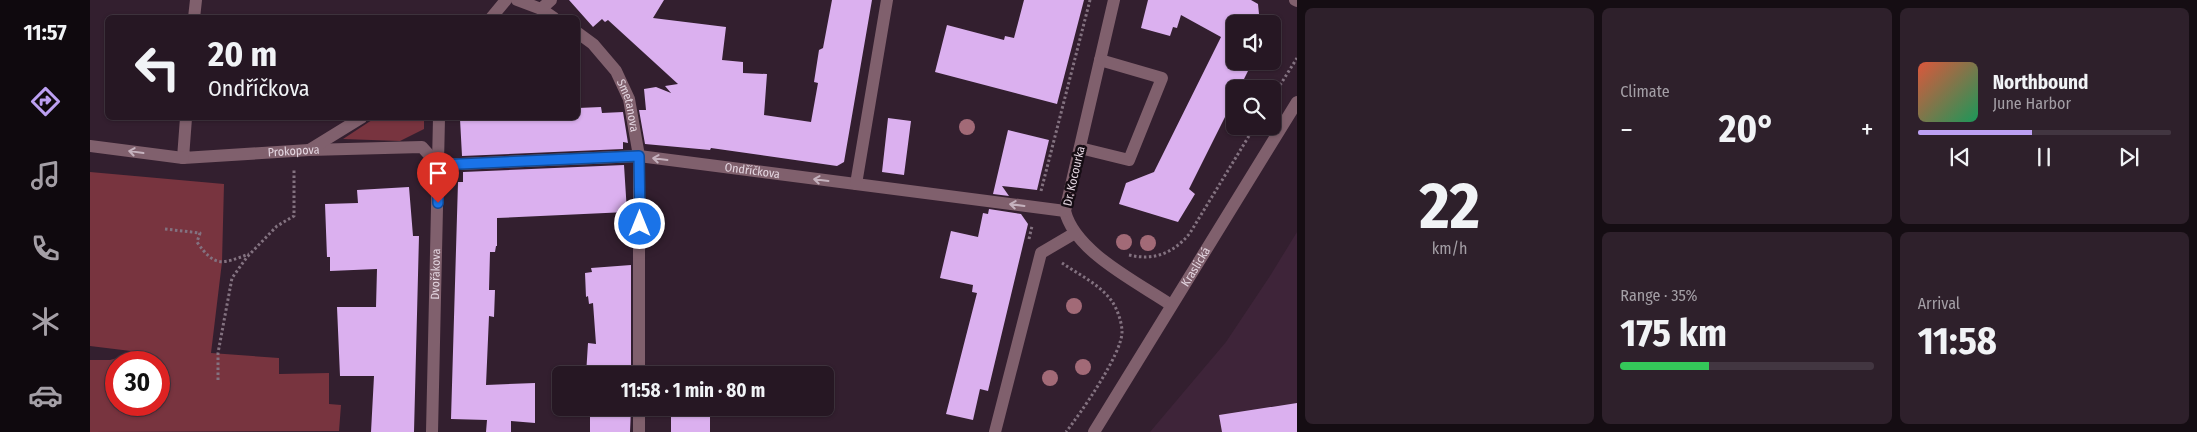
<!DOCTYPE html>
<html lang="en">
<head>
<meta charset="utf-8">
<style>
	:root { --surface:#261723; --page:#2e202b; --text:#f1f3f6; --muted:#a49fa6; --line:#423641; --accent:#bca0f2 }
	body { margin:0; font-family:"Fira Sans Condensed",sans-serif; background:var(--page); color:var(--text); height:100vh; display:flex; flex-direction:column; font-size:19px; white-space:nowrap }
	* { box-sizing:border-box; margin:0 }
	p { font-size:16px; color:var(--muted) }
	.icon { flex:none; width:28px; height:28px; fill:none; stroke:currentColor; stroke-width:2; stroke-linecap:round; stroke-linejoin:round }
	.map { position:relative; flex:1; overflow:hidden }
	.side { display:flex; flex-direction:column; gap:8px; padding:8px; background:#150d13; width:900px }
	.side>* { flex:none }
	.guide { position:absolute; left:15px; top:15px; width:475px; height:105px; border-radius:8px; box-shadow:0 1px 4px #0004,0 0 0 1px var(--line); background:#261723; color:var(--text); overflow:hidden }
	.fabs { position:absolute; left:1136px; top:15px; display:grid; gap:10px }
	.fabs a { display:grid; place-items:center; width:55px; height:55px; border-radius:8px; background:var(--surface); box-shadow:0 1px 4px #0004,0 0 0 1px var(--line); font-size:25px }
	.speed { position:absolute; left:15px; top:351px; display:flex; gap:10px; font-size:25px; font-weight:700; text-align:center }
	.speed>* { display:grid; place-content:center; width:65px; height:65px; border-radius:50%; background:var(--surface); box-shadow:0 1px 4px #0004,0 0 0 1px var(--line); line-height:1 }
	.speed .limit { border:8px solid #d22; background:#fff; color:#111 }
	.pin { position:absolute; display:grid; place-items:center; width:42px; height:42px; color:#fff; margin:-51px -21px; border-radius:50% 50% 50% 0; rotate:-45deg; box-shadow:0 0 5px #0007 }
	.pin .icon { rotate:45deg }
	.me { position:absolute; width:55px; margin:-28px; rotate:0deg; stroke-linejoin:round; filter:drop-shadow(0 0 4px #0008) }
	.turn { display:flex; align-items:center; gap:18px; height:105px; padding:0 20px; font-size:22px }
	.turn .icon { width:65px; height:65px; stroke-width:2.5 }
	.turn b { display:block; font-size:35px; line-height:42px }
	.big { font-size:38px; font-weight:700; line-height:1.1 }
	.side .card { flex:1; display:flex; flex-direction:column; justify-content:center; gap:8px; min-width:0; padding:0 18px; border-radius:8px; background:var(--page) }
	.side .dial { align-items:center; gap:0 }
	.dial b { font-size:65px; line-height:1 }
	.song { display:flex; align-items:center; gap:15px }
	.cover { width:60px; height:60px; border-radius:8px; background:linear-gradient(135deg,hsl(10 70% 55%),hsl(150 70% 35%)) }
	.played { height:5px; border-radius:2px; background:linear-gradient(90deg,var(--accent) 45%,var(--line) 45%) }
	.keys { display:flex; justify-content:space-around; direction:ltr }
	.heat { display:flex; justify-content:space-between; align-items:center; font-size:28px; direction:ltr }
	.charge { height:8px; border-radius:4px; background:linear-gradient(90deg,#34c759 35%,var(--line) 0) }
	.side .tiles { flex:1; display:grid; gap:8px; grid-template-columns:repeat(3,1fr) }
	.card:first-child { grid-row:span 2 }
	.trip { position:absolute; left:462px; top:366px; width:282px; height:50px; border-radius:8px; background:var(--surface); box-shadow:0 1px 4px #0004,0 0 0 1px var(--line); font-weight:700; line-height:50px; text-align:center }
	main { display:flex; flex:1; min-height:0 }
	.tabs { display:flex; flex-direction:column; width:90px; justify-content:space-around; align-items:center; background:#0f090e; color:var(--muted) }
	.tabs .icon { width:35px; height:35px }
	.tabs .current { color:var(--accent) }
	.tabs b { font-size:22px; color:var(--text) }
	.map>svg:first-child { display:block }
	.built { fill:#3e2439 }
	.green { fill:#78343f; fill-rule:evenodd }
	.building { fill:#dbb0ef }
	.lines { fill:none; stroke-linecap:round; stroke-linejoin:round }
	.path { stroke:#837280; stroke-width:3; stroke-dasharray:2.5 2.5; stroke-linecap:butt }
	.minor { stroke:#80606d; stroke-width:12 }
	.tree { fill:#a26a77 }
	.oneway { stroke:#c5b2be }
	.route-casing { stroke:#114b97; stroke-width:12 }
	.route { stroke:#1a73e8; stroke-width:9 }
	.labels { text-anchor:middle; dominant-baseline:central; stroke-width:5; stroke-linejoin:round; paint-order:stroke }
	.street-label { font-size:12px; fill:#e3d5e0; stroke:#150c13 }
</style>
</head>
<body>
<main>
<nav class="tabs">
<b>11:57</b>
<svg class="icon current" aria-label="directions" viewBox="0 0 24 24"><path d="M12 3l9 9-9 9-9-9zM9 14v-3h6M13 9l2 2-2 2"/></svg>
<svg class="icon" aria-label="music" viewBox="0 0 24 24"><path d="M9 18V5l10-2v13"/><circle cx="6" cy="18" r="3"/><circle cx="16" cy="16" r="3"/></svg>
<svg class="icon" aria-label="phone" viewBox="0 0 24 24"><path d="M5 4h4l2 5-3 2q2 4 5 5l2-3 5 2v4C11 20 4 13 5 4z"/></svg>
<svg class="icon" aria-label="climate" viewBox="0 0 24 24"><path d="M12 3v18M4 7l16 10M4 17L20 7"/></svg>
<svg class="icon" aria-label="car" viewBox="0 0 24 24"><path d="M5 17H2v-5l4-1 3-4h7l3 4 3 1v5h-3M9 17h6M6 11h13"/><circle cx="7" cy="17" r="2"/><circle cx="17" cy="17" r="2"/></svg>
</nav>
<div class="map">
<svg width="1207" height="432" viewBox="0 0 1207 432">
	<rect width="100%" height="100%" fill="#331f2f"/>
	<path class="built" d="M1207,232V432H1060L1136,342L1180,276Z"/>
	<path class="green" d="M285,118H334V129L310,141L253,139Z
		M0,172L134,184L132,262L121,353L189,358V374L239,373V404L251,405L249,431L0,432V360H20L49,352L0,346ZM69,362V405H26V362Z"/>
	<path class="building" d="M479,0H574L563,18L636,27L632,60L653,62V73L677,74L674,115L721,122L728,83L724,82L729,50L733,48L742,0H782L754,162L747,166L621,148L620,150L555,144L549,110H556L554,89L566,87L581,93L575,86L588,84L518,20L515,22L512,19L503,27Z
		M934,0H994L967,104L845,72L857,25L914,40L915,36L924,38Z
		M1058,0H1161L1168,4L1170,24H1145V61H1163L1149,89H1145V97L1099,189L1105,194L1088,222L1029,204L1036,183L1064,172L1131,37L1091,15L1087,28L1083,27L1080,36L1051,28Z
		M511,107L512,113L533,112L538,143L533,142V149L372,156L370,119L488,118V108Z
		M798,118L821,121L814,175L792,172Z
		M918,130L959,140L947,190L912,186L919,196L903,194Z
		M534,165L537,212L407,218V246H406L405,252H400L399,290H405L404,317L399,316L396,385L445,383V423L421,421V432H396L397,420L361,419L368,182H373V172Z
		M319,187L323,236H329L324,432H281L284,376H250L247,307H286L287,269L240,271V257H237L235,204L268,203L267,190Z
		M899,209L931,214L938,224L898,391L890,389L883,420L856,414L887,293L882,292L883,285L850,278L861,231L888,237L893,213L898,214Z
		M541,265V375H496L498,343L506,344L503,303L499,304L498,296L496,297L495,273L502,272L501,268Z
		M1207,403V432H1132L1129,415Z
		M500,408H541L540,432H500Z
		M581,408H620V432H581Z"/>
	<g class="lines">
		<path class="path" d="M1182,98L1207,58
			M951,191L1000,0
			M75,229L110,233L107,242C125,268 132,264 159,254
			M939,239L942,226
			M1039,255C1064,261 1084,253 1100,233L1165,126
			M972,263C988,274 1009,284 1021,300C1027,308 1032,322 1032,332C1032,354 990,414 976,432
			M128,380V353L142,278L157,257L187,226L204,216V169"/>
		<g class="minor">
			<path d="M427,0L451,9L464,18"/>
			<path d="M1024,0L975,211C985,252 1047,282 1081,305"/>
			<path d="M1205,0L1207,1"/>
			<path d="M451,9L461,0"/>
			<path d="M104,18L106,0"/>
			<path d="M401,18L416,0"/>
			<path id="s1" d="M488,33L503,44L526,71L539,99L549,156V375"/>
			<path id="s2" d="M96,118L93,158L219,150L332,147L348,165L549,156L975,211"/>
			<path d="M0,146L93,158"/>
			<path d="M990,148L1039,160L1072,78L1010,60"/>
			<path d="M219,150L271,118"/>
			<path d="M766,184L797,0"/>
			<path id="s3" d="M342,432L349,118"/>
			<path d="M549,432V408"/>
			<path d="M905,432L951,253L985,233"/>
			<path id="s4" d="M1004,432L1207,102"/>
		</g>
	</g>
	<g class="tree">
		<circle cx="877" cy="127" r="8"/>
		<circle cx="1034" cy="242" r="8"/>
		<circle cx="1058" cy="243" r="8"/>
		<circle cx="984" cy="306" r="8"/>
		<circle cx="993" cy="367" r="8"/>
		<circle cx="960" cy="378" r="8"/>
	</g>
	<defs><path id="oneway-shaft" d="M-6 0H5M1.5-3L5.5 0L1.5 3" fill="none" stroke-width="1.6" stroke-linecap="round" stroke-linejoin="round" transform="scale(1.25)"/></defs>
	<g class="oneway">
		<use href="#oneway-shaft" transform="translate(46 152) rotate(-172)"/>
		<use href="#oneway-shaft" transform="translate(570 159) rotate(-173)"/>
		<use href="#oneway-shaft" transform="translate(731 180) rotate(-173)"/>
		<use href="#oneway-shaft" transform="translate(927 205) rotate(-173)"/>
	</g>
	<g class="lines">
		<defs>
			<path id="route" d="M348,203V165L549,156L550,224"/>
		</defs>
		<use href="#route" class="route-casing"/>
		<use href="#route" class="route"/>
	</g>
	<g class="labels">
		<g class="street-label">
			<text stroke="none"><textPath href="#s1" startOffset="91">Smetanova</textPath></text>
			<text stroke="none"><textPath href="#s2" startOffset="151">Prokopova</textPath></text>
			<text stroke="none"><textPath href="#s2" startOffset="619">Ondříčkova</textPath></text>
			<text transform="translate(984 176) rotate(-77)">Dr. Kocourka</text>
			<text stroke="none"><textPath href="#s4" startOffset="194">Kraslická</textPath></text>
			<text stroke="none"><textPath href="#s3" startOffset="158">Dvořákova</textPath></text>
		</g>
	</g>
</svg>
<div class="fabs">
<a><svg class="icon" aria-label="sound" viewBox="0 0 24 24"><path d="M4 9h4l5-4v14l-5-4H4zM17 9q2 3 0 6"/></svg></a>
<a><svg class="icon" aria-label="search" viewBox="0 0 24 24"><circle cx="10" cy="10" r="6"/><path d="M15 15l6 6"/></svg></a>
</div>
<div class="speed"><div class="limit">30</div></div>
<div class="pin" style="left:348px;top:203px;background:#d93025"><svg class="icon" aria-label="arrive" viewBox="0 0 24 24"><path d="M6 21V4h12l-3 4 3 4H6"/></svg></div>
<svg class="me" style="left:550px;top:224px" viewBox="-20 -20 40 40"><circle r="17" fill="#1a73e8" stroke="#fff" stroke-width="3"/><path d="M0-11L8 9 0 5-8 9z" fill="#fff"/></svg>
<div class="trip">11:58 · 1 min · 80 m</div>
<div class="guide">
<div class="turn"><svg class="icon" aria-label="left" viewBox="0 0 24 24"><path d="M17 20v-9H6M10 6l-5 5 5 5"/></svg><div><b>20 m</b>Ondříčkova</div></div>
</div>
</div>
<section class="side">
<div class="tiles">
<div class="card dial"><b>22</b><p>km/h</p></div>
<div class="card"><p>Climate</p>
<div class="heat"><a>−</a><b class="big">20°</b><a>+</a></div>
</div>
<div class="card">
<div class="song"><i class="cover"></i><div><b>Northbound</b><p>June Harbor</p></div></div>
<div class="played"></div>
<div class="keys"><svg class="icon" aria-label="previous" viewBox="0 0 24 24"><path d="M18 5L8 12l10 7zM5 5v14"/></svg><svg class="icon" aria-label="pause" viewBox="0 0 24 24"><path d="M8 5v14M16 5v14"/></svg><svg class="icon" aria-label="next" viewBox="0 0 24 24"><path d="M6 5l10 7-10 7zM19 5v14"/></svg></div>
</div>
<div class="card"><p>Range · 35%</p><b class="big">175 km</b><div class="charge"></div></div>
<div class="card"><p>Arrival</p><b class="big">11:58</b></div>
</div>
</section>
</main>
</body>
</html>
